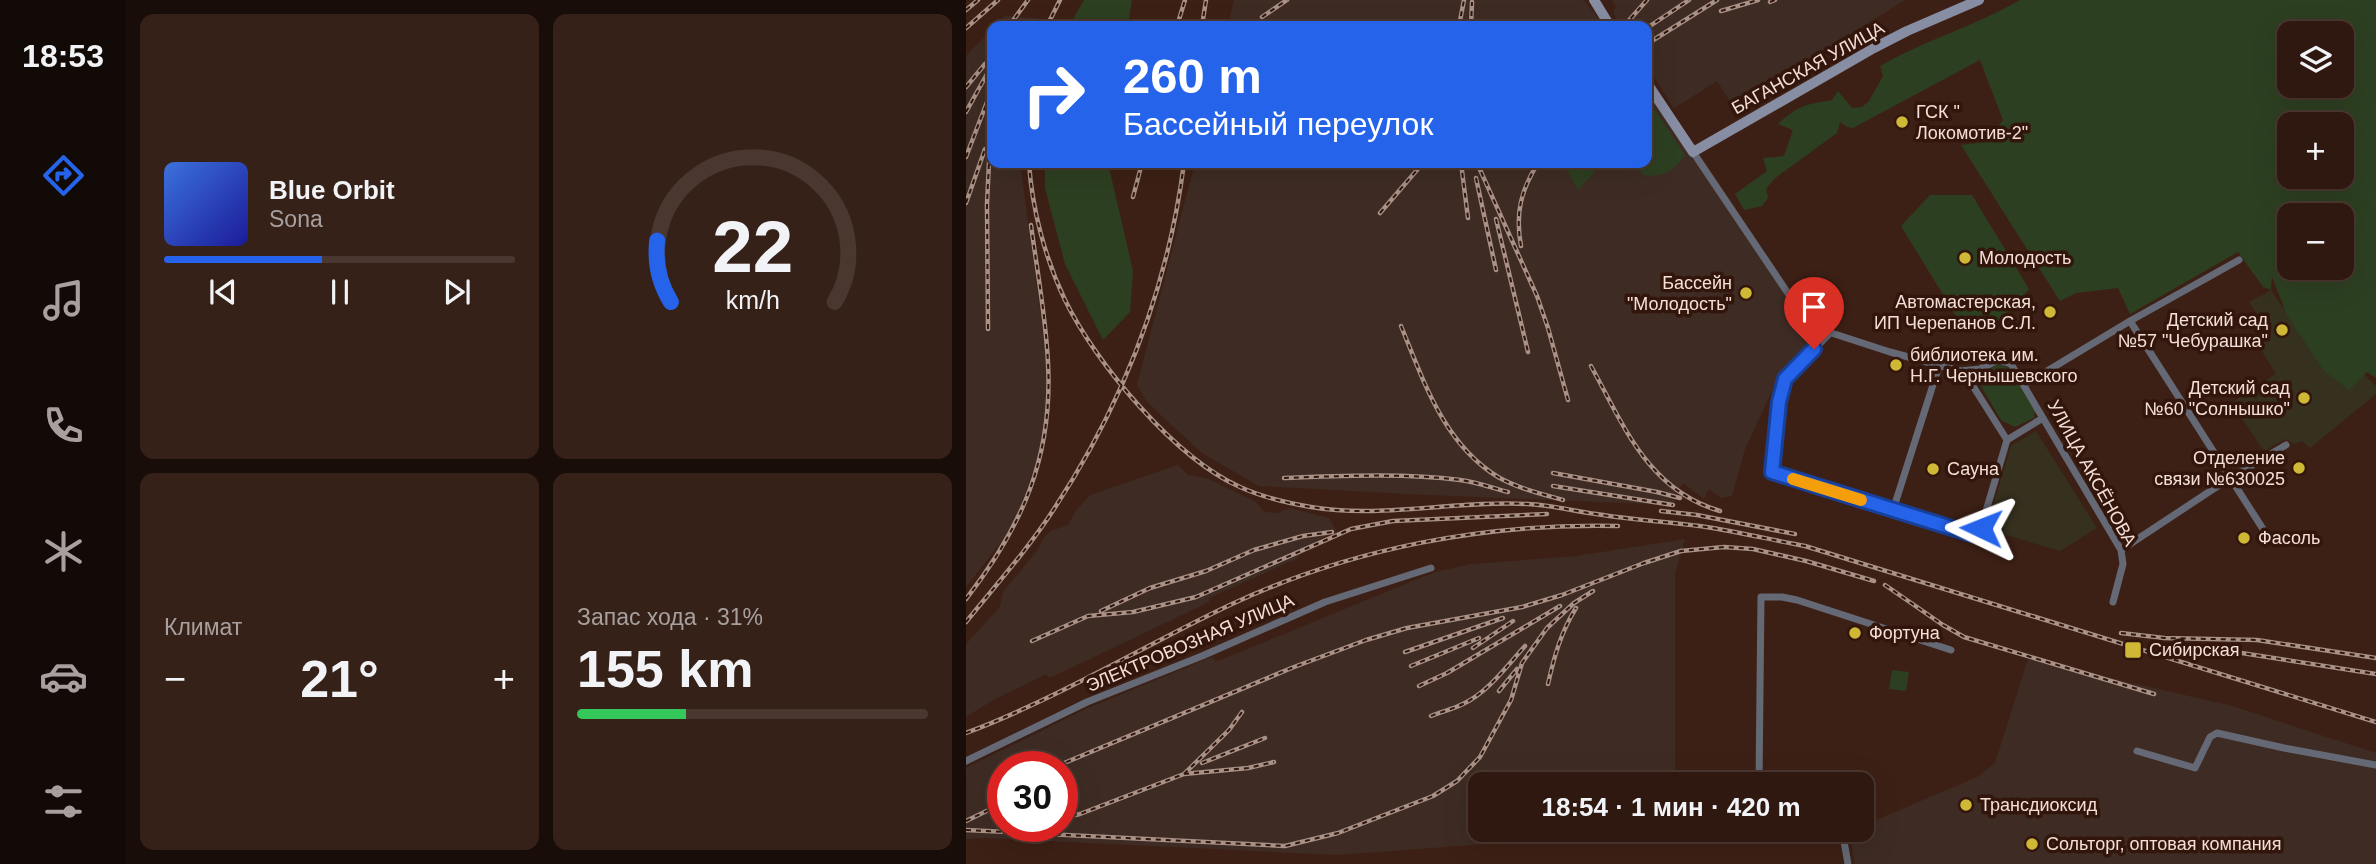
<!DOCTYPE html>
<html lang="ru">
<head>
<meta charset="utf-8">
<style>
	:root { --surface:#2e1810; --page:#362119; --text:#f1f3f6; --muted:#a7a09f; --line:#493730; --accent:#2563eb }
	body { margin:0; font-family:Helvetica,sans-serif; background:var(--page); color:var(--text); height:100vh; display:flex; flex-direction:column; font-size:26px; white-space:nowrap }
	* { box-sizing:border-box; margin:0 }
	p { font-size:23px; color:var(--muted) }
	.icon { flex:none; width:38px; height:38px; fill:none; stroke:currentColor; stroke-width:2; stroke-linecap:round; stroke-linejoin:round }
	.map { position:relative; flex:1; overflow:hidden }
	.details { display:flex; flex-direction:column; gap:14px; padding:14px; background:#190d09; width:840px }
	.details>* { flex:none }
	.top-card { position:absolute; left:21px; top:21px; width:665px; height:147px; border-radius:14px; box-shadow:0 7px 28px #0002,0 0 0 2px var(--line); background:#2563eb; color:#fff; overflow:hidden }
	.controls { position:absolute; left:1311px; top:21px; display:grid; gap:14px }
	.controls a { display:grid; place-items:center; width:77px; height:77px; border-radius:14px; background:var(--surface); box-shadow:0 7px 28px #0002,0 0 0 2px var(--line); font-size:35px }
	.speed { position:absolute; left:21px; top:751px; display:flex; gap:14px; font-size:35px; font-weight:700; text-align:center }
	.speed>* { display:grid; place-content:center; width:91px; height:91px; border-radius:50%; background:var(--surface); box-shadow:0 7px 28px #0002,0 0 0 2px var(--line); line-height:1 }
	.speed .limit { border:10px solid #d22; background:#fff; color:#111 }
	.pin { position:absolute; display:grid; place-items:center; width:60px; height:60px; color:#fff; margin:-72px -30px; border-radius:50% 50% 50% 0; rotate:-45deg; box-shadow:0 0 7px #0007 }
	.pin .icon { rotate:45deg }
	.me { position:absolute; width:77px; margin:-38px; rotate:272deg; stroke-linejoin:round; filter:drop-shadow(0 0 5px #0008) }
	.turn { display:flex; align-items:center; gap:24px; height:147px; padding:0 21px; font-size:32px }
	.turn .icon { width:91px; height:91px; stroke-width:2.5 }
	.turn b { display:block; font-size:49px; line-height:60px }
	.big { font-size:52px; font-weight:800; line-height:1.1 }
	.details .tile { flex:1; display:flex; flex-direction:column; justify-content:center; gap:10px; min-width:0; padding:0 24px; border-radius:14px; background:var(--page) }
	.details .dial { align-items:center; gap:0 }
	.dial svg { height:182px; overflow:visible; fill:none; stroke:var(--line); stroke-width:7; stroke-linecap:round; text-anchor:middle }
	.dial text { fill:var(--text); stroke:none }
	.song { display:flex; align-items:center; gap:21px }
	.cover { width:84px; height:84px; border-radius:10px; background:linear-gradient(135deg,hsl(220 70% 55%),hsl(240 70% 35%)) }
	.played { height:7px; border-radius:4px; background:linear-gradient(90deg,var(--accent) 45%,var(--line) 45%) }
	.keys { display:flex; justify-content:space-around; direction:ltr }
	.heat { display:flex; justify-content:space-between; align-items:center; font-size:38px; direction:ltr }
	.charge { height:10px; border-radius:5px; background:linear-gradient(90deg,#34c759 31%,var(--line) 0) }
	.details .tiles { flex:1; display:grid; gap:14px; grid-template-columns:repeat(2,1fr) }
	.trip { position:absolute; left:502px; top:772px; width:406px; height:70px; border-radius:14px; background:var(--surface); box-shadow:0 7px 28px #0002,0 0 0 2px var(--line); font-weight:800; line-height:70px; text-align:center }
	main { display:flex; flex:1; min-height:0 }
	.dock { display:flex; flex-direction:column; width:126px; justify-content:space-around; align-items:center; background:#120a06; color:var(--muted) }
	.dock .icon { width:49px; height:49px }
	.dock .current { color:var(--accent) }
	.dock b { font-size:32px; color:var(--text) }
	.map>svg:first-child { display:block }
	.industrial { fill:#3e2c24; fill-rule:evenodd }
	.education { fill:#36301f }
	.green { fill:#2d3f21; fill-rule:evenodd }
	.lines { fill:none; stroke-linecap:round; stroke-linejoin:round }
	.street { stroke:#656976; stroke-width:7 }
	.secondary { stroke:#878da2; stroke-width:10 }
	.rail-casing { stroke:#a89187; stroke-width:4.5 }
	.rail { stroke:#32160c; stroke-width:2; stroke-dasharray:5; stroke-linecap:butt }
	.route-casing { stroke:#184099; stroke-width:18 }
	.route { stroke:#2563eb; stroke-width:12 }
	.slow { stroke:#f59e0b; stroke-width:12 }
	.poi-dot { fill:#d0b837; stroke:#32160c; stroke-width:2.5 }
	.labels { text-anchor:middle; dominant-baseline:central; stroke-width:7; stroke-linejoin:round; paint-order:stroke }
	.street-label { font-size:18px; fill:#f3dfd7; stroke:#32160c }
	.poi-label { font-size:18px; fill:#f3dfd7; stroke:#32160c; text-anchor:start }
</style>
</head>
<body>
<main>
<nav class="dock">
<b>18:53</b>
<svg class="icon current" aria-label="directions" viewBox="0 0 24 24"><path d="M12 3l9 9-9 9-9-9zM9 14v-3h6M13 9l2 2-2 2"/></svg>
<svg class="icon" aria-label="music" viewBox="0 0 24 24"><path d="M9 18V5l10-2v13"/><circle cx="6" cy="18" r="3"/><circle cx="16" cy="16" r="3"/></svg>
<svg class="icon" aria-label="phone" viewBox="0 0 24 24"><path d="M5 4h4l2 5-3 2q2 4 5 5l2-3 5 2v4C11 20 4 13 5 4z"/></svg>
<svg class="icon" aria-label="climate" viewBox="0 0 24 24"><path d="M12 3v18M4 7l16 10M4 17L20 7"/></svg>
<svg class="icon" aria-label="car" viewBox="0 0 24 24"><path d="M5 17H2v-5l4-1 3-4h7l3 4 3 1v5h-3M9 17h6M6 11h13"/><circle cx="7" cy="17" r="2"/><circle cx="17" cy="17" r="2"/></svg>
<svg class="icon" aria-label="filters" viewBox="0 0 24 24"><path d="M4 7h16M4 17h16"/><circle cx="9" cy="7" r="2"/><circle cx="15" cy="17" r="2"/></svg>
</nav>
<section class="details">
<div class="tiles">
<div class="tile">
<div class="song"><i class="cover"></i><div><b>Blue Orbit</b><p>Sona</p></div></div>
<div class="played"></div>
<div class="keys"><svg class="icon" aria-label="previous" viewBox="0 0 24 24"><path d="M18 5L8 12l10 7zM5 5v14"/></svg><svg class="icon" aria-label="pause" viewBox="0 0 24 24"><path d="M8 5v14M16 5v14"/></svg><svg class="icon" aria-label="next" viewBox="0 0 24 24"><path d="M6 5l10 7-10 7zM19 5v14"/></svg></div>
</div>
<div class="tile dial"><svg viewBox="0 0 100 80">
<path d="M14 69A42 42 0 1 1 86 69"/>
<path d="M14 69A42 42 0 0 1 8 42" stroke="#2563eb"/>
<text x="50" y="56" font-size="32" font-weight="700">22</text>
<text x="50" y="72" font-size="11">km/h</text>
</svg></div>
<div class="tile"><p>Климат</p>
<div class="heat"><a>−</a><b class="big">21°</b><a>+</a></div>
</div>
<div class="tile"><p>Запас хода · 31%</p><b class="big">155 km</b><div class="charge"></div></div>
</div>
</section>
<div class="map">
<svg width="1410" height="864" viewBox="0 0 1410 864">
	<rect width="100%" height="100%" fill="#3d2015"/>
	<path class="industrial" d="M268,0H617L640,26H262Z
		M646,0H939L768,107L751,81L708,108L681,66V26H656L647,13L650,7Z
		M39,16L72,18L70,26H29Z
		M26,29V163H54L81,362V383L79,414L72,457L52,513L39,537L0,587V56Z
		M681,89L718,146L854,340L812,378L779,449L766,496L755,498L743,489L738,499L717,483L710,493L708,505L440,494L293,486L236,453L198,418L179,399L171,385L229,163H681Z
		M212,465L222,475L240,478L290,502L298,512L312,513L323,508L363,518L370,530L338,549L332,558L243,598V602L107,667L83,678L80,674L27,700L0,717V644L34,607L37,592L71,551L77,539L85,531L102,525L110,511L124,495Z
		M719,539L709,573V774H724V784H514V830H725V832L657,834L371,855L20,838L0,839V768L122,708L246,657L250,662L469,572L506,564L611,556ZM96,766V826H37V766Z
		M1062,659L1266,706L1410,753V864H888L885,836L899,825L1011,777L1029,763Z"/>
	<path class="education" d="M1305,290L1317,308L1323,304L1410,386V394L1344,448L1336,441L1329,444L1319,439L1298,451L1265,403L1310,374L1286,335L1299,326L1283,302Z
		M1070,431L1131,528L1094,551L1020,529L1045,446Z"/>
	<path class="green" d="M118,0H166L162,26H103Z
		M1054,0H1410V378L1401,372L1383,390L1358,371L1321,315L1306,277L1305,290L1297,287L1272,252L1164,314L1152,288L1110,293L1094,301L995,145L1019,142L1037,120L1014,60L887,128L881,127L874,122L871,133L808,179L800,189L802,198L796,206L778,210L769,194L801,171L797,158L818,156L827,130L812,124C831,106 841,104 866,100L872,91L886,108L896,107L903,101L917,76L914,66C959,40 1009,26 1054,0ZM1376,33V86H1323V33ZM1376,124V177H1323V124ZM1376,215V268H1323V215Z
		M681,98L719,155C708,171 696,178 677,175L668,163H681Z
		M79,163H142L167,271L164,312L137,340L99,264L79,188Z
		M597,163H632L630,170L612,190Z
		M964,195H1006L1063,289L1038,320L998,329L935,226Z
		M1033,364L1043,368L1069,411L1068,418L1049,427L1035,420L1012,381L1013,374Z
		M926,670L943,672L940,691L923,689Z"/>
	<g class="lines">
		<path class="street" d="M727,152L844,326L924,352L994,371L1014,369L1032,360L1045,364L1155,550L1157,564L1147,602
			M1164,321L1304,540
			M863,334L819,379L813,402L805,472L1005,534L1011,533L1015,528L1041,440
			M994,371L1005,383L1041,440L1077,418
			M1058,385L1164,321L1273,260
			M927,510L973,366
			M1155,550L1264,478L1320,445
			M1171,751L1229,768L1244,737L1251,733L1318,748L1410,765
			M0,761L121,702L236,656L359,602L465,568
			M793,784L795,597H816L831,600L985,650
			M876,830L882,864"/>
		<path class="secondary" d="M628,0L644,26
			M681,83L727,152L908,48L941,31L1013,0"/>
		<defs>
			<path id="rail" d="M804,2L809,0
				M0,10L12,0
				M755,11L792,0
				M296,17L321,0
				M43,26L62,0
				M81,26L94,0
				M211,26L219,0
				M236,26L240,0
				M493,26L498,0
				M505,26L506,2
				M658,26L681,0
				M0,28L32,0
				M681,28L723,0
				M681,44L751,0
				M0,87L19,64
				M0,112L26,65
				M0,157L21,102
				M63,163C66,209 79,258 99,300C130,364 209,458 274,487C296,497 321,503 345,507C416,519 490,500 562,504C585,505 607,511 630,514C667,520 704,522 740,527C773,532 806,540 839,546L1410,722
				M495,163L502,218
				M511,163L571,296L582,328L602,400
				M510,178L530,270
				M167,197L176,163
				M0,203L19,149
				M414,213L457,163
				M530,219L562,352
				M555,246C549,213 555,190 572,163
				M435,326C458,382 478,444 532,477C551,488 576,494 597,500
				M22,329L21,204L26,99
				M625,366C658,426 682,490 754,511
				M587,473L691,492L714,498
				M318,478C375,476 438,473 494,480C510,482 527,488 542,492
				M587,486L707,505
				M695,511L731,515L829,534
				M919,585L977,625L998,637L1188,694
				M0,599C56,527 87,457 82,363C80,317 71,271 65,225
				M135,611L184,588L240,571L288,550L337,536L366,532
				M0,622C30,585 62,549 88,509C157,404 202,287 218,163
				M1155,633L1198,638L1291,640L1410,658
				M66,641L122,616L167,612L230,597L385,529L427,521L581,514
				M1231,646L1410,674
				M507,648L547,621
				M439,652L537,618
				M445,666L513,638
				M582,684C588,657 595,632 610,608
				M453,686L481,673L594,606
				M533,691L551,669
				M465,716C475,712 487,709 497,704C522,692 541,666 559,646
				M0,733C93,698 177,646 266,604C386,548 519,523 652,526
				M236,763L299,738
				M91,766L328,667L400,640L441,628L556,607L596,595L678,563L715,551L758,547L787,549L840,561L908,581
				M218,774L263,730L276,712
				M96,818L114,814L218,774L282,768L308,762
				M0,821L37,803
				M0,830L319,846L372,833L467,796L491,781L514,757L545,700L556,663L581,628L608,603L627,591"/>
		</defs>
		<use href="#rail" class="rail-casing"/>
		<use href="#rail" class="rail"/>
	</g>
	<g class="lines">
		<defs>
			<path id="route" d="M848,349L819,379L813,402L806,472L1005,534L1011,533L1015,528"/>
		</defs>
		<use href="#route" class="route-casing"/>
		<use href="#route" class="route"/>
		<path class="slow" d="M827,479L895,500"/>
	</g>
	<g class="poi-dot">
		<circle cx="936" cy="122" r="7"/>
		<circle cx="999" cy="258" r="7"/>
		<circle cx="780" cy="293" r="7"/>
		<circle cx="1084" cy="312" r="7"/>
		<circle cx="1316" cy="330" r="7"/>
		<circle cx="930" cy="365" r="7"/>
		<circle cx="1338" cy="398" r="7"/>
		<circle cx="1333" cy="468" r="7"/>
		<circle cx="967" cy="469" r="7"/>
		<circle cx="1278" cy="538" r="7"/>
		<circle cx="889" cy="633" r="7"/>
		<rect x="1158" y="641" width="18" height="18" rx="3.5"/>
		<circle cx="1000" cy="805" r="7"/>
		<circle cx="1066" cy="844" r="7"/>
	</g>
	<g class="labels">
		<g class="street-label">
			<text transform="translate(842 68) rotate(-29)">БАГАНСКАЯ УЛИЦА</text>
			<text transform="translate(1126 473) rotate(61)">УЛИЦА АКСЁНОВА</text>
			<text transform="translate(224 643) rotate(-23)">ЭЛЕКТРОВОЗНАЯ УЛИЦА</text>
		</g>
		<g class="poi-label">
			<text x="950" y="112">ГСК "<tspan x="950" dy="21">Локомотив-2"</tspan></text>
			<text x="1013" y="258">Молодость</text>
			<text x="766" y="283" text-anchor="end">Бассейн<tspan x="766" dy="21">"Молодость"</tspan></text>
			<text x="1070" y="302" text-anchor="end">Автомастерская,<tspan x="1070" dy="21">ИП Черепанов С.Л.</tspan></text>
			<text x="1302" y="320" text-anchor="end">Детский сад<tspan x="1302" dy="21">№57 "Чебурашка"</tspan></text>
			<text x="944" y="355">библиотека им.<tspan x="944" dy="21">Н.Г. Чернышевского</tspan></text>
			<text x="1324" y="388" text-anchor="end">Детский сад<tspan x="1324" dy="21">№60 "Солнышко"</tspan></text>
			<text x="1319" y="458" text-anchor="end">Отделение<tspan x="1319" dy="21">связи №630025</tspan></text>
			<text x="981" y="469">Сауна</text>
			<text x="1292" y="538">Фасоль</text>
			<text x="903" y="633">Фортуна</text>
			<text x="1183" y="650">Сибирская</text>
			<text x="1014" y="805">Трансдиоксид</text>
			<text x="1080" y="844">Сольторг, оптовая компания</text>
		</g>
	</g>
</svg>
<div class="controls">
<a><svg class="icon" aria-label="layers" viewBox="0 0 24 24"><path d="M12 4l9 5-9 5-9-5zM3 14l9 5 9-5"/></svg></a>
<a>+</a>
<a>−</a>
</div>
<div class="speed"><div class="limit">30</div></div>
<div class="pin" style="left:848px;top:349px;background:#d93025"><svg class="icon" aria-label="arrive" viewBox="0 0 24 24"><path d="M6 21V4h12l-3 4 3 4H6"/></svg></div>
<svg class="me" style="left:1015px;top:528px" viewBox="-20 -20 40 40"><path d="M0-17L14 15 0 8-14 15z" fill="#2563eb" stroke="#fff" stroke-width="4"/></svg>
<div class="trip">18:54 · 1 мин · 420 m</div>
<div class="top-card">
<div class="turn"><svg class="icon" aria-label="right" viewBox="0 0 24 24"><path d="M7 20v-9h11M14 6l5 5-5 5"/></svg><div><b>260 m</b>Бассейный переулок</div></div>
</div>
</div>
</main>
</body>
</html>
